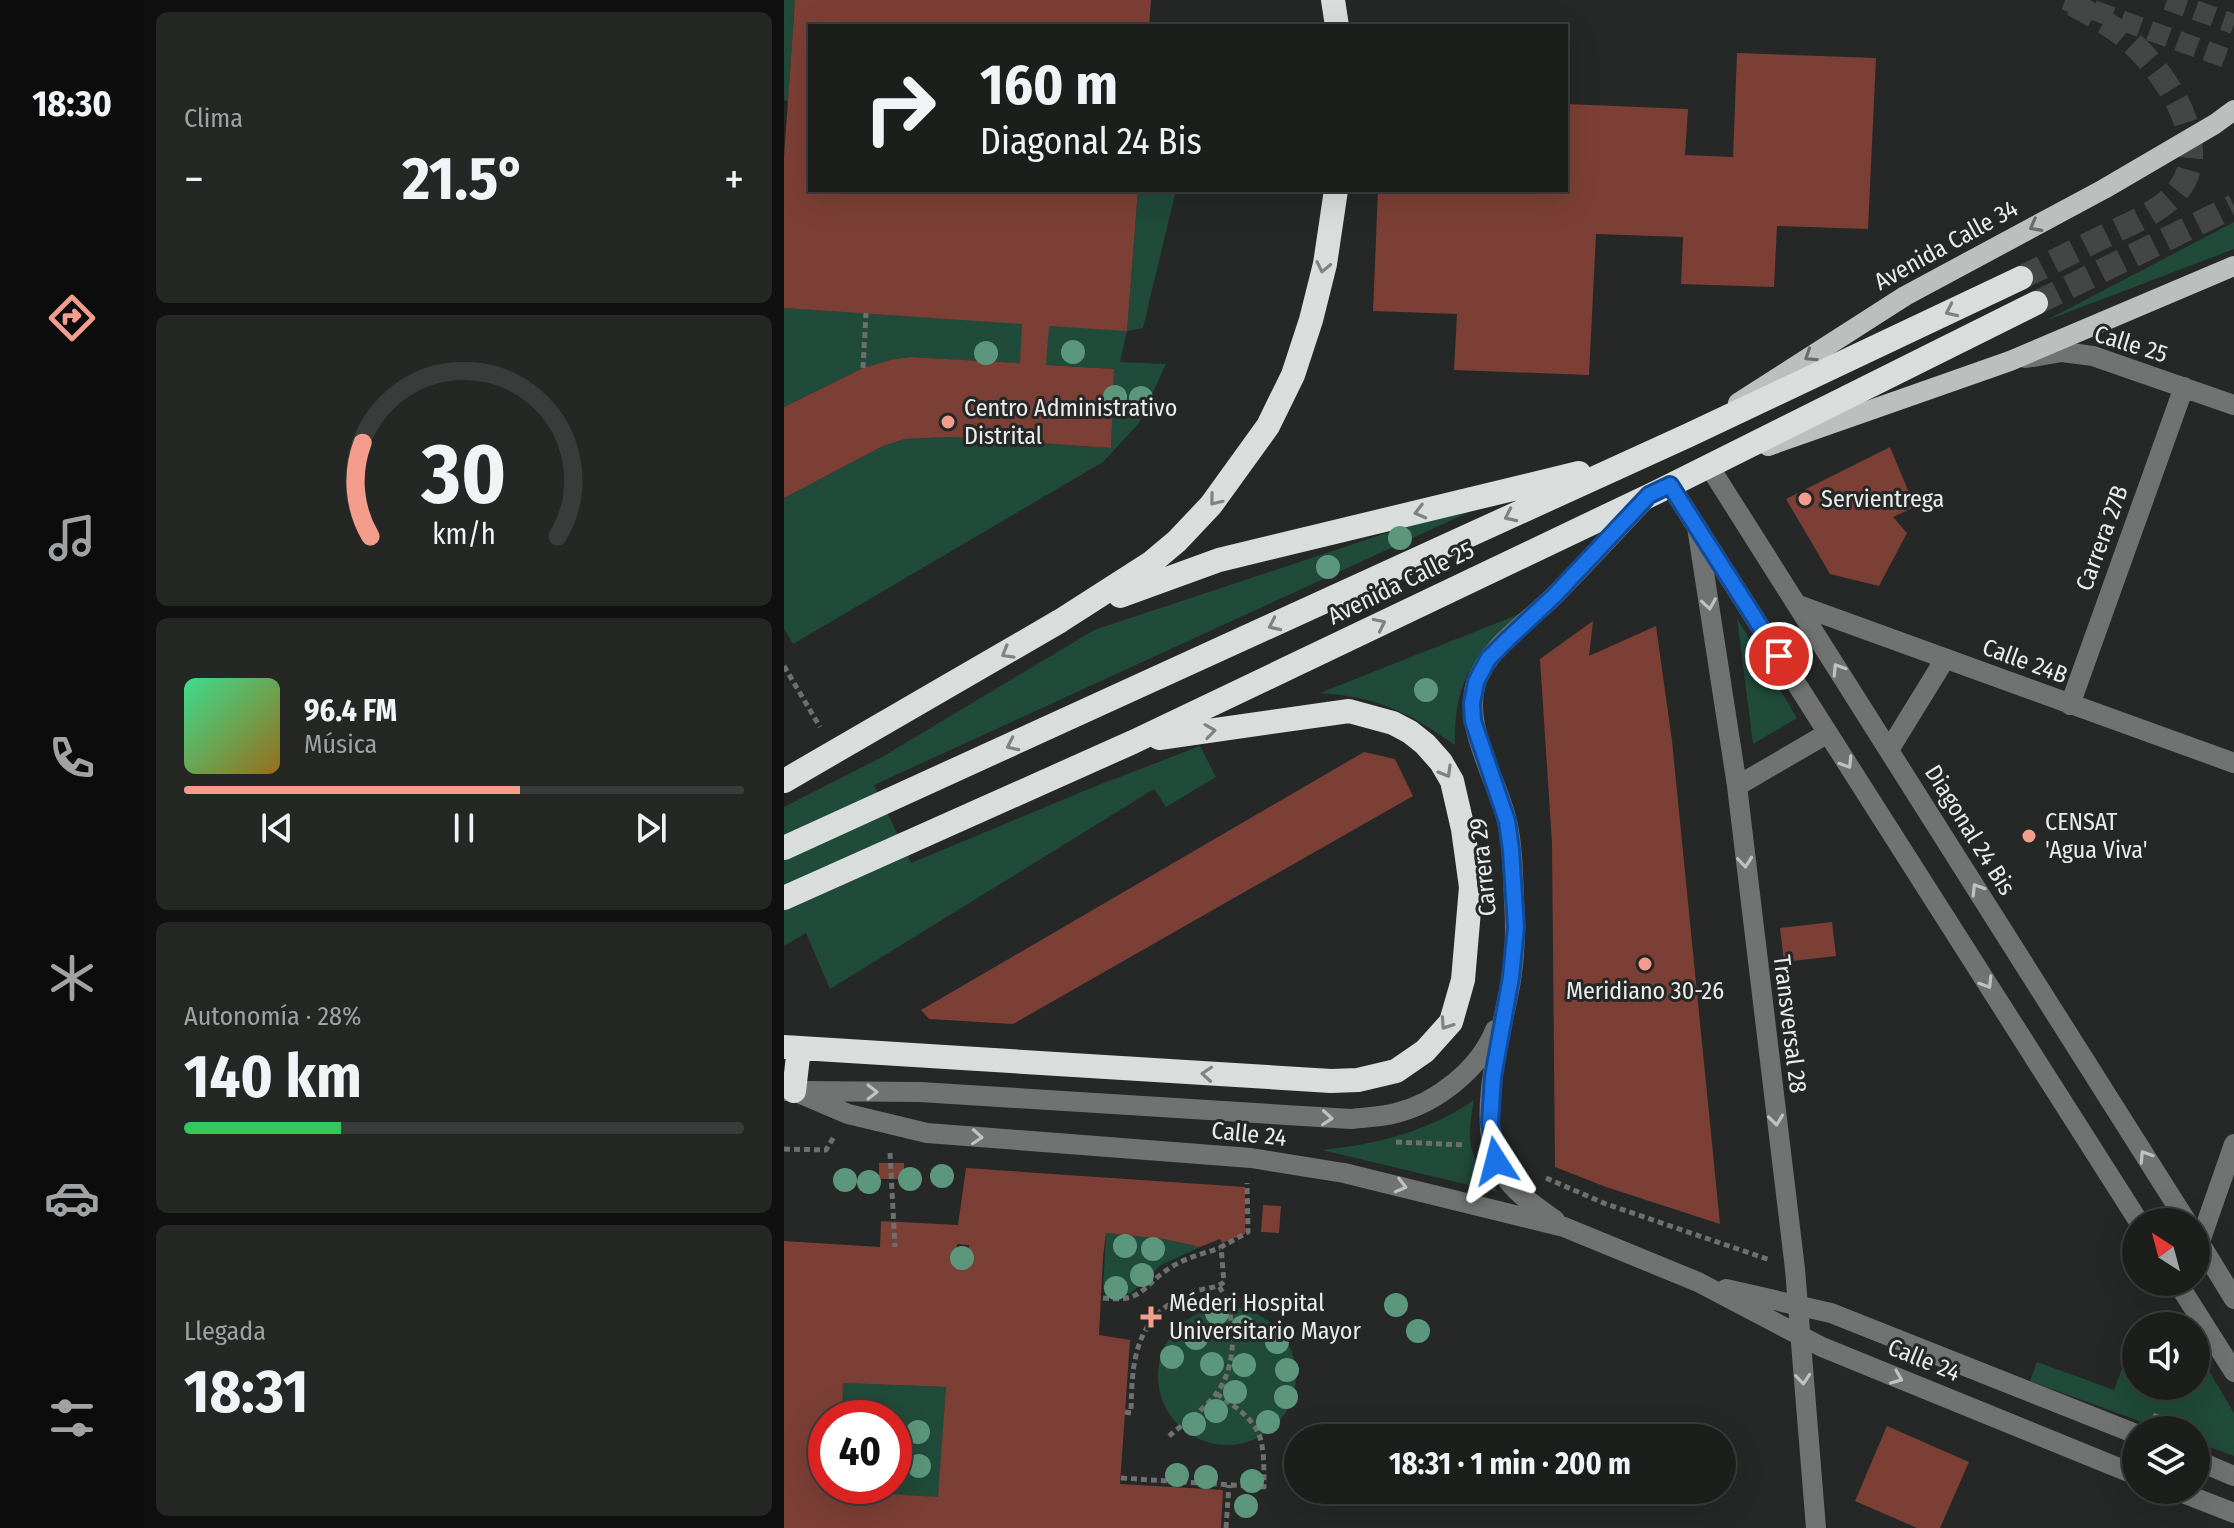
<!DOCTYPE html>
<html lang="es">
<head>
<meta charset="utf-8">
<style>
	:root { --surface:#1c1e1c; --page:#252725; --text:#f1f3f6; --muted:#a0a2a3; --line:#3a3c3b; --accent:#f49d8d }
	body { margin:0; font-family:"Fira Sans Condensed",sans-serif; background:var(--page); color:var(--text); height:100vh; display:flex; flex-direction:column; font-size:30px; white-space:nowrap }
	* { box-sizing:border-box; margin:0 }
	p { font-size:26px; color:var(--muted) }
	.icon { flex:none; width:44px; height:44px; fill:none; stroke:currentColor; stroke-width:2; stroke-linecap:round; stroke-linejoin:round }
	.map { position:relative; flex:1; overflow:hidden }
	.drawer { display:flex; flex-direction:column; gap:12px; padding:12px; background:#0f100f; width:640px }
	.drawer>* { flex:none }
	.banner { position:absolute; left:24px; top:24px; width:760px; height:168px; border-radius:0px; box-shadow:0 8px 32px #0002,0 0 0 2px var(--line); background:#1c1e1c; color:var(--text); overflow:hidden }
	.needle { width:52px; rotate:324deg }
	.buttons { position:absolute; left:1338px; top:1208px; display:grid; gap:16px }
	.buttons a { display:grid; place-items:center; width:88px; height:88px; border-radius:50%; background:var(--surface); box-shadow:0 8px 32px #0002,0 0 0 2px var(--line); font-size:40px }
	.speed { position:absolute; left:24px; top:1400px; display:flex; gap:16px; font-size:40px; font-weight:700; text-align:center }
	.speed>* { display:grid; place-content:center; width:104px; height:104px; border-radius:50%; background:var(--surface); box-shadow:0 8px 32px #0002,0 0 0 2px var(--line); line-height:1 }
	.speed .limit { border:12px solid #d22; background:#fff; color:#111 }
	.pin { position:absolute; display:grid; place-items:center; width:68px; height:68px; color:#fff; margin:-34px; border:4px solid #fff; border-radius:50%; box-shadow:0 2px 8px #0007 }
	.me { position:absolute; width:88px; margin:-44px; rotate:351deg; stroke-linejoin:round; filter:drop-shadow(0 0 6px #0008) }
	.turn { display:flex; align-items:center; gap:28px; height:168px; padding:0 40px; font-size:36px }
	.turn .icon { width:104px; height:104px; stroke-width:2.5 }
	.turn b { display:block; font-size:56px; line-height:68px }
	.big { font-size:60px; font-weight:700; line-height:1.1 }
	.drawer .card { flex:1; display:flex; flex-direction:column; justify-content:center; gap:12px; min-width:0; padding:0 28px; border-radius:12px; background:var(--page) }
	.drawer .dial { align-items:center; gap:0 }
	.dial svg { height:208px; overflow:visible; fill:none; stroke:var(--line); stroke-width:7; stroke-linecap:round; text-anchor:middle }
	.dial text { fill:var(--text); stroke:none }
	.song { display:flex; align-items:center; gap:24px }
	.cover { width:96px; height:96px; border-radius:12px; background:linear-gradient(135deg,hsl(150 70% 55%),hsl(40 70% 35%)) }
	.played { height:8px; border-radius:4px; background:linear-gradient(90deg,var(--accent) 60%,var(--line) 60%) }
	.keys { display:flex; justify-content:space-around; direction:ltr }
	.heat { display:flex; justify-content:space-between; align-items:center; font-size:44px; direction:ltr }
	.charge { height:12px; border-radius:6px; background:linear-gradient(90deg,#34c759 28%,var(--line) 0) }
	.trip { position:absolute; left:500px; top:1424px; width:452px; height:80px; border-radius:40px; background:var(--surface); box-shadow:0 8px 32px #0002,0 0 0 2px var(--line); font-weight:700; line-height:80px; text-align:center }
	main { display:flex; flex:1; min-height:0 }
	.menu { display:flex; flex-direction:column; width:144px; justify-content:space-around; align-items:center; background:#0b0c0b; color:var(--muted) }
	.menu .icon { width:56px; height:56px }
	.menu .current { color:var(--accent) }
	.menu b { font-size:36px; color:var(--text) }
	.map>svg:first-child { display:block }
	.green { fill:#204a39 }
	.building { fill:#7c3f35; fill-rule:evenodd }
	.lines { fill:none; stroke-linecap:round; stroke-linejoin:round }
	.minor-tunnel { stroke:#434644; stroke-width:20; stroke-dasharray:20 10; stroke-linecap:butt }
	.major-tunnel { stroke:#434644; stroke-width:20; stroke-dasharray:20 10; stroke-linecap:butt }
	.highway-tunnel { stroke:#434644; stroke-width:24; stroke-dasharray:24 12; stroke-linecap:butt }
	.path { stroke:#6d706e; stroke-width:5; stroke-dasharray:6 4; stroke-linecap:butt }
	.minor { stroke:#717272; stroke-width:20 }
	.major { stroke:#bbbfbd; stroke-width:20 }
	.highway { stroke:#d9dddb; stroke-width:24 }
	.tree { fill:#5c977d }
	.oneway { stroke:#686c6a }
	.oneway2 { stroke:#7f8280 }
	.oneway3 { stroke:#c0c2c1 }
	.route-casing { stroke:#114b97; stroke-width:20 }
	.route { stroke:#1a73e8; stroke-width:14 }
	.poi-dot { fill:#f49d8d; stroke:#252826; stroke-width:3 }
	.labels { text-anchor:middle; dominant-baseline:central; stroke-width:6; stroke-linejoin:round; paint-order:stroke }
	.street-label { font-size:24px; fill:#ebedec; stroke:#252826 }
	.poi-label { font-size:24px; fill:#ebedec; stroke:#252826; text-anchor:start }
</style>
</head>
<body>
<main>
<nav class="menu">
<b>18:30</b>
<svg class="icon current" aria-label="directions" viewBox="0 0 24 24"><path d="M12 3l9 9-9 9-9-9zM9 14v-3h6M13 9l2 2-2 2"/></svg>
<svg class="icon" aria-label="music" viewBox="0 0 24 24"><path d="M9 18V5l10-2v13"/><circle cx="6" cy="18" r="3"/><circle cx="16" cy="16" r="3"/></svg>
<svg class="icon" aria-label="phone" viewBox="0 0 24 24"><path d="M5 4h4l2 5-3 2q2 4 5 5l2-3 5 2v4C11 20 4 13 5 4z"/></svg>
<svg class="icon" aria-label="climate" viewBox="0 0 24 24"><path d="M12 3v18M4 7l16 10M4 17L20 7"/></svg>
<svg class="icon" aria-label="car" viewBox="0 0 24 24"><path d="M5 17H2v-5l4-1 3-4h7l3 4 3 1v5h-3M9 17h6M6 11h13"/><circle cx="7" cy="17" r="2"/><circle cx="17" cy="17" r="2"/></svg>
<svg class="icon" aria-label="filters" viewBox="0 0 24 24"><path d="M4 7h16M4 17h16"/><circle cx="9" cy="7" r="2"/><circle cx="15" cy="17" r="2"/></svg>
</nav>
<section class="drawer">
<div class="card"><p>Clima</p>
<div class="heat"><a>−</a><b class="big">21.5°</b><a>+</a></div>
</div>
<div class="card dial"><svg viewBox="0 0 100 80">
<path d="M14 69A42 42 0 1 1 86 69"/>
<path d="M14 69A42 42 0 0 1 11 33" stroke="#f49d8d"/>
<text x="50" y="56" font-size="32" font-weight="700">30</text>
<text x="50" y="72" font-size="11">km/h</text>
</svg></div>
<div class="card">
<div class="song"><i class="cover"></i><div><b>96.4 FM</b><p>Música</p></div></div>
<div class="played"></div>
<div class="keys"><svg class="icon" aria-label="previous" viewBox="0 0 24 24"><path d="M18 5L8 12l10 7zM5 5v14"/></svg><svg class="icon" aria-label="pause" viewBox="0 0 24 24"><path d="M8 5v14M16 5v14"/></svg><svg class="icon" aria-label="next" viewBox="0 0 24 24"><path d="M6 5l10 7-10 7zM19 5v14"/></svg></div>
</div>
<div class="card"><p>Autonomía · 28%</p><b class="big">140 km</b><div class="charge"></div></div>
<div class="card"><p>Llegada</p><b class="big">18:31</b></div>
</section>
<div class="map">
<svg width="1450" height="1528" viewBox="0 0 1450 1528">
	<rect width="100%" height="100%" fill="#252826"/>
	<path class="green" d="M0,0H11L4,101L0,100Z
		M354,190H392L359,328L343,331L336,362L382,364L355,423L319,462L9,644L0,629V498L99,446L121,439L167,437L327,448L330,369L126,357L79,368L0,407V308L343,330Z
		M1450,222V249L1261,321Z
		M694,508L90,785L127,863L307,788L416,746L432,777L382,807L370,789L46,989L22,933L0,946V807L98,757L310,630L633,523Z
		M738,613C690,655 670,679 671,745C623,712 596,697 536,693Z
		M953,618L1013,718L969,744Z
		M690,1100C682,1144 684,1158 714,1192L538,1150C592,1144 644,1132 690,1100Z
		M322,1233L380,1239L416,1247L377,1265L346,1294L319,1289Z
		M374 1376a69 69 0 1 1 138 0a69 69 0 1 1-138 0Z
		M1352,1332V1386H1412V1349L1450,1413V1456L1412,1442V1430H1380L1246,1381L1253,1362L1330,1390Z
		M59,1383L162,1387L154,1515L87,1493L55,1491V1486H110V1418H58Z"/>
	<path class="building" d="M11,0H367L365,26H26V190H354L343,331L265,326L262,365L330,369L327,448L167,437L121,439L99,446L0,498V407L79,368L107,360L126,357L236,363L238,324L0,308V157Z
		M953,53L1092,58L1084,229L993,226L990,287L897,284L899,237L812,234L805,375L670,370L673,314L589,311L594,190H782V104L904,109L901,155L949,157Z
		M1106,447L1131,507L1109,517L1123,533L1095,586L1046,574L1002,499Z
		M809,621L805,656L872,626L888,741L936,1224L822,1187L771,1167L768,843L756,659Z
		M580,752L611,759L629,796L229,1024L145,1019L137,1010Z
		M1048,922L1052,956L1000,962L996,928Z
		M95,1163H120V1179H95Z
		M182,1168L461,1187V1234L438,1243L436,1239L416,1247L380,1239L322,1233L319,1257L315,1335L346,1340L336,1484L439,1490L437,1528H0V1241L96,1247L97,1221L174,1225ZM173,1244L185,1245L183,1266L171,1265ZM59,1383L162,1387L154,1497L55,1491V1486H42V1418H58Z
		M479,1205L497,1206L495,1233L477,1232Z
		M1103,1426L1185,1462L1156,1528H1133L1071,1501Z"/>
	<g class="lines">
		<path class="minor-tunnel" d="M1383,0L1450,24"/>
		<path class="major-tunnel" d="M1281,0L1450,61"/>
		<path class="highway-tunnel" d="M1237,278C1266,263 1295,249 1325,234C1347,223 1374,213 1392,193C1434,145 1379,68 1340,36C1323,22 1302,12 1283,1
			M1252,303L1450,206"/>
		<path class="path" d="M79,368L82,313
			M0,666L36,727
			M612,1142L682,1145
			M0,1149L42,1150L51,1135
			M106,1153L111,1247
			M762,1178L822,1204L986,1260
			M319,1298C362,1303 357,1285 389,1266C404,1257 421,1253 436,1248
			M341,1412L347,1413C348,1360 350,1317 406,1293C417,1288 432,1289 440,1282L437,1247L464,1232L463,1183
			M1369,1415L1411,1430
			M385,1436C400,1423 420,1410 432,1394C454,1366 453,1315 435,1286
			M337,1478L480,1487C480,1433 479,1425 433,1394
			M442,1528L445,1485"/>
		<path class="minor" d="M1242,358L1278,352L1309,356L1450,405
			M925,466L1403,1222
			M886,485L1355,1222
			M913,527L953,786L1011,1269L1032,1528
			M1014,605L1450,763
			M1286,705L1400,387
			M1105,750L1161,659
			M953,786L1044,733
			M0,1091H10L64,1114L143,1133L467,1158L560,1173L780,1227L914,1282L1038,1347L1352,1475
			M19,1091L136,1092L567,1119C582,1117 597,1117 612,1113C652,1103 695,1070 711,1030
			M771,1220C749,1204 722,1188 712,1160C694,1108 718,1033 727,980C731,954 732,928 730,902C729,873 729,845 722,817C711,776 679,726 692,683C704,646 746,621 772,594C802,563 831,532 860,501
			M1412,1237L1450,1299
			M1412,1253L1450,1144
			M1393,1282L1450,1372
			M942,1289L1047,1313L1352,1434
			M1412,1460L1450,1476
			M1391,1490L1450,1513"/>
		<path class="major" d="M954,403L1121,296L1320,189L1431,124L1450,110
			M984,446L1226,361L1450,266"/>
		<path class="highway" d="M549,0L553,26
			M336,596L435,560L795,473
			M0,781L276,621L368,562L393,541L427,505L484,426L509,375L527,320L541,264L552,190
			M0,848L905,435L1237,278
			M0,898L349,742L873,492L1252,303
			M0,1047L547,1081L574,1080L612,1071L641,1051L667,1022L679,980L687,887L679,829L668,781L657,762L641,744L626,732L609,723L565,711L375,738
			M10,1091L15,1048"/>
	</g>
	<g class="tree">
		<circle cx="289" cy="352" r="12"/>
		<circle cx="202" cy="353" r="12"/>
		<circle cx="331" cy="397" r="12"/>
		<circle cx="357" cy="398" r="12"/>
		<circle cx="616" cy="538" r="12"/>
		<circle cx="544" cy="567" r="12"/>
		<circle cx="642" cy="690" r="12"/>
		<circle cx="158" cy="1176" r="12"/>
		<circle cx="126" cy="1179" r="12"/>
		<circle cx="61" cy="1180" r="12"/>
		<circle cx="85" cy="1182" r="12"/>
		<circle cx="341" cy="1246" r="12"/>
		<circle cx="369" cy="1249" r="12"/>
		<circle cx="178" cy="1258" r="12"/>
		<circle cx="358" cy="1275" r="12"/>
		<circle cx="332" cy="1288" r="12"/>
		<circle cx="612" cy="1305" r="12"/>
		<circle cx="433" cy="1313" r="12"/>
		<circle cx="459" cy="1327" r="12"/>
		<circle cx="634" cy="1331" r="12"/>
		<circle cx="412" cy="1338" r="12"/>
		<circle cx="493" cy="1342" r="12"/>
		<circle cx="388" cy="1357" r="12"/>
		<circle cx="428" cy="1364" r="12"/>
		<circle cx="460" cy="1365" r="12"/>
		<circle cx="503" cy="1370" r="12"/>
		<circle cx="451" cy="1392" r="12"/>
		<circle cx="502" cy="1397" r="12"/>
		<circle cx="432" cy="1411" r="12"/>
		<circle cx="484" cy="1422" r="12"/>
		<circle cx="410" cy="1424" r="12"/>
		<circle cx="134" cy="1432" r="12"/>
		<circle cx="135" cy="1466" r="12"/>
		<circle cx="393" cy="1475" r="12"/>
		<circle cx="422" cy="1477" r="12"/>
		<circle cx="468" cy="1481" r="12"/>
		<circle cx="462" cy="1506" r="12"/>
	</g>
	<defs><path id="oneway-chevron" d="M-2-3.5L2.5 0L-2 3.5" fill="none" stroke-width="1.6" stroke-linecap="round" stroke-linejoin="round" transform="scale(2)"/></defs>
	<g class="oneway">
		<use href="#oneway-chevron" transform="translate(1251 226) rotate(152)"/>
		<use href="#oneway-chevron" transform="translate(1026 356) rotate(147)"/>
	</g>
	<g class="oneway2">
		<use href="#oneway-chevron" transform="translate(539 267) rotate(102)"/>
		<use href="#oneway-chevron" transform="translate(1167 311) rotate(155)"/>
		<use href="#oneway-chevron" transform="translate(431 500) rotate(129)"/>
		<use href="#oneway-chevron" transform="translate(636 512) rotate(166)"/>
		<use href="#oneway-chevron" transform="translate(726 516) rotate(155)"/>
		<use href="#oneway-chevron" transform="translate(596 624) rotate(-26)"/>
		<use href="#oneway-chevron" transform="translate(490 625) rotate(155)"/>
		<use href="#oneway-chevron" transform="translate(223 653) rotate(150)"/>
		<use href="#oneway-chevron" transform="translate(426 731) rotate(-8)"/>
		<use href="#oneway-chevron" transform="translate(228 745) rotate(155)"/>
		<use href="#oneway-chevron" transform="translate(662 772) rotate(60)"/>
		<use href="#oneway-chevron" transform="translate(662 1024) rotate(124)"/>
		<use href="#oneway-chevron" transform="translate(423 1074) rotate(-176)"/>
	</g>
	<g class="oneway3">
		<use href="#oneway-chevron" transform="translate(925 604) rotate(81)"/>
		<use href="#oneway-chevron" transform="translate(1054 669) rotate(-122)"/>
		<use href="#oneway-chevron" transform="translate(1063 763) rotate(58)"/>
		<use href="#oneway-chevron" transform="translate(961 862) rotate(84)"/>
		<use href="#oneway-chevron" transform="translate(1193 889) rotate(-122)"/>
		<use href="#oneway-chevron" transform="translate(1203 983) rotate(58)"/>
		<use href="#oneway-chevron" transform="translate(88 1092)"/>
		<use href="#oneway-chevron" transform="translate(543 1118) rotate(4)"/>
		<use href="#oneway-chevron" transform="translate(992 1120) rotate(83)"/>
		<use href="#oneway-chevron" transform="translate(193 1137) rotate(4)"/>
		<use href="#oneway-chevron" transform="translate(1361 1156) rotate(-122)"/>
		<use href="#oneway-chevron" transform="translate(617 1186) rotate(14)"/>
		<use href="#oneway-chevron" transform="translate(1113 1378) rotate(22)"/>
		<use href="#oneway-chevron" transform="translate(1019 1379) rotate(85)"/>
	</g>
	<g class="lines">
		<defs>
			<path id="route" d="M712,1161L706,1123L709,1077L727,977L732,927L727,850L723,821L689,721L688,703L692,682L704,659L724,639L770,596L865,495L886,485L995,656"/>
		</defs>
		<use href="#route" class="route-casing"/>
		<use href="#route" class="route"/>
	</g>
	<g class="poi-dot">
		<circle cx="164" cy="422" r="8"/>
		<circle cx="1021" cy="499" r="8"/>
		<circle cx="1245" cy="836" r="8"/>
		<circle cx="861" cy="964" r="8"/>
		<path d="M363 1305h8v8h8v8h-8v8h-8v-8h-8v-8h8z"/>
	</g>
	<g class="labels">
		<g class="street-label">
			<text transform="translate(1162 245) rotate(-29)">Avenida Calle 34</text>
			<text transform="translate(1347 344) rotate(17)">Calle 25</text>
			<text transform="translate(1318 538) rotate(-70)">Carrera 27B</text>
			<text transform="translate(617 583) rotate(-26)">Avenida Calle 25</text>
			<text transform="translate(1241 661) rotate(20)">Calle 24B</text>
			<text transform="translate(1186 830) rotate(58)">Diagonal 24 Bis</text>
			<text transform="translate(699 867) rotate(-96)">Carrera 29</text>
			<text transform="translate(1006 1024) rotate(83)">Transversal 28</text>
			<text transform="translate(465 1134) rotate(6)">Calle 24</text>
			<text transform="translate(1140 1360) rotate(22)">Calle 24</text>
		</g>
		<g class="poi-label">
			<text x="180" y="408">Centro Administrativo<tspan x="180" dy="28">Distrital</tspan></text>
			<text x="1037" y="499">Servientrega</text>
			<text x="1261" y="822">CENSAT<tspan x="1261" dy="28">'Agua Viva'</tspan></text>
			<text x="861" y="991" text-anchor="middle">Meridiano 30-26</text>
			<text x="385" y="1303">Méderi Hospital<tspan x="385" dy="28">Universitario Mayor</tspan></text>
		</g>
	</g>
</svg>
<div class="buttons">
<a><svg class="needle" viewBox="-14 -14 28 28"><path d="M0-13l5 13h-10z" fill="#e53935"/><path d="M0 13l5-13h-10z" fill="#a0a2a3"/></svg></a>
<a><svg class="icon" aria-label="sound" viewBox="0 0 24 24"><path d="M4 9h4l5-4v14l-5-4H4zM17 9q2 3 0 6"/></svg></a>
<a><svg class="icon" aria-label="layers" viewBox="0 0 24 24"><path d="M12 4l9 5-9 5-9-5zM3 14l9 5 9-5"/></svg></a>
</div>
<div class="speed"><div class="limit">40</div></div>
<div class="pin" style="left:995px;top:656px;background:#d93025"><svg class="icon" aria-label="arrive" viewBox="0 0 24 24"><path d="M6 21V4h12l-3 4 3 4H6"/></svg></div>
<svg class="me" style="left:712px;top:1161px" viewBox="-20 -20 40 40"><path d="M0-17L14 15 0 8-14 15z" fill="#1a73e8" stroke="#fff" stroke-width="4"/></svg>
<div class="trip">18:31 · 1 min · 200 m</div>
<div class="banner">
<div class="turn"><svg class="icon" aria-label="right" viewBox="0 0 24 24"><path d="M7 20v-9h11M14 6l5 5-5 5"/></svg><div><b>160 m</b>Diagonal 24 Bis</div></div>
</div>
</div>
</main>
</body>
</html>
